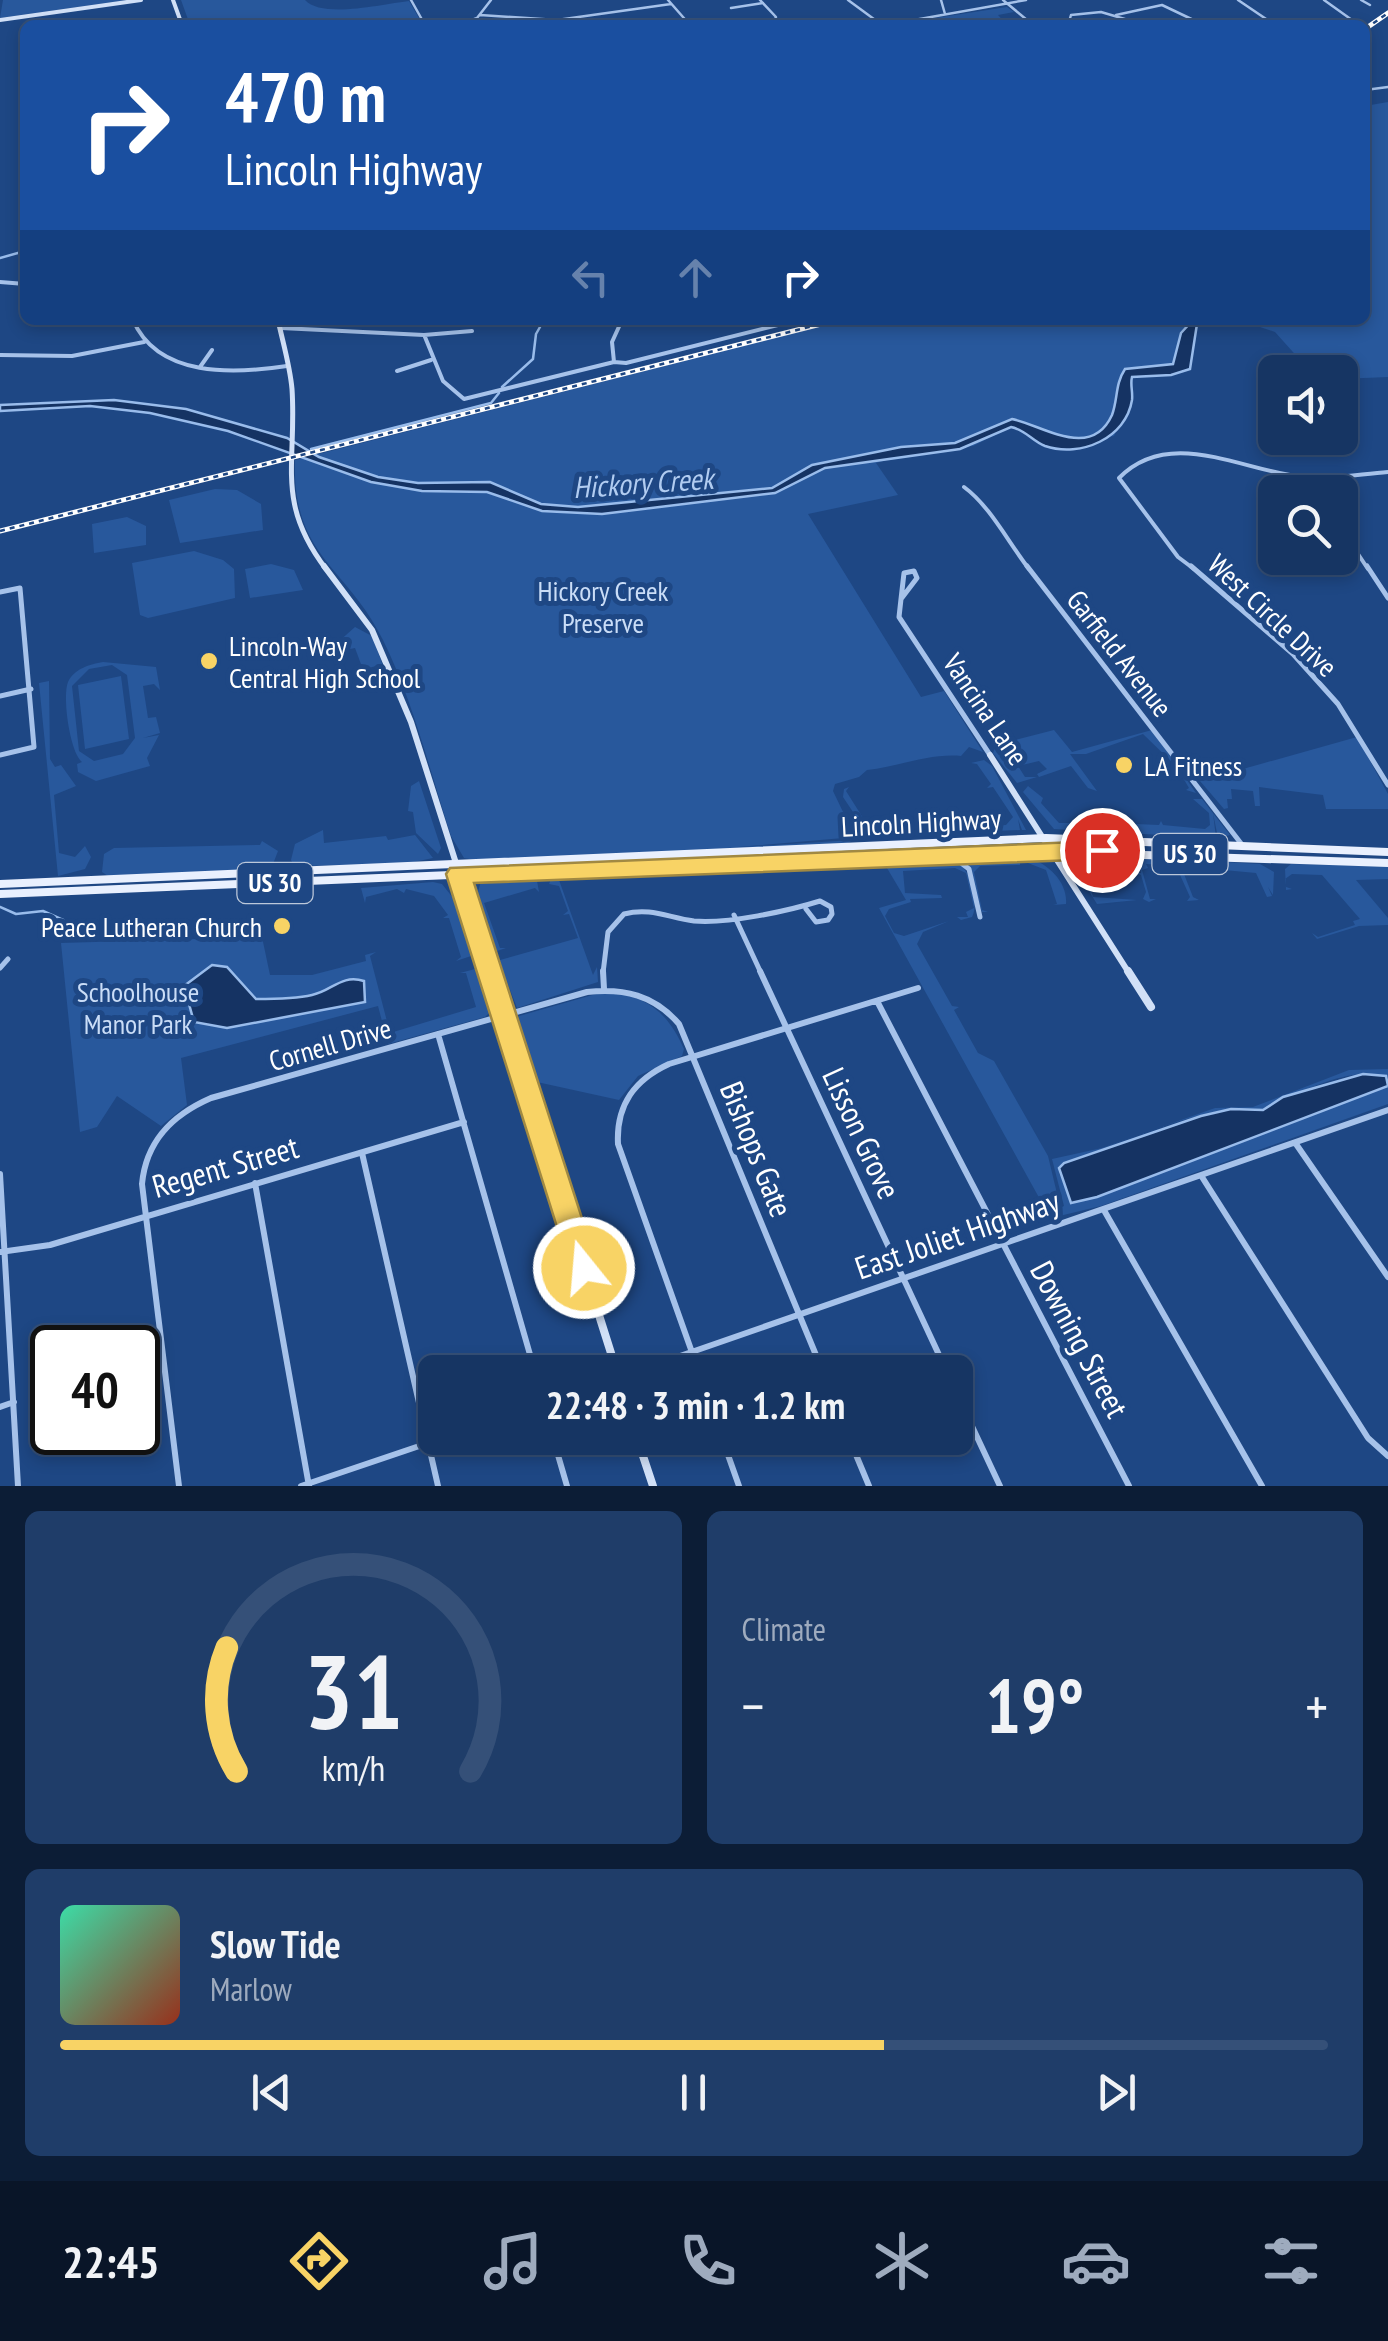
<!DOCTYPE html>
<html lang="en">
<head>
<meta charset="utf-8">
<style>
	:root { --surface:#163563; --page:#1f3d69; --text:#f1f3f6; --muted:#9eabbe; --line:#355078; --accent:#f8d365 }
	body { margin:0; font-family:"PT Sans Narrow",sans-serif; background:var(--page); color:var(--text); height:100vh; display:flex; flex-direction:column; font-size:38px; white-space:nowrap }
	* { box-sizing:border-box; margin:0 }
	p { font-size:32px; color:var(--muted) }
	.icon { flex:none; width:55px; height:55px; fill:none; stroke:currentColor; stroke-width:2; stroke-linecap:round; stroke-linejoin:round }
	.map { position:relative; height:1486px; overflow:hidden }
	.side { display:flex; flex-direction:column; gap:25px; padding:25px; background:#0c1d36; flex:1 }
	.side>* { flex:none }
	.hud { position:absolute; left:20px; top:20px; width:1350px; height:305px; border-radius:15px; box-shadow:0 5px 15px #0003,0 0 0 2px var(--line); background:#1a4fa0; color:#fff; overflow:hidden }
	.buttons { position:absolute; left:1258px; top:355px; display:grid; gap:20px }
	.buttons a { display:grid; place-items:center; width:100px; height:100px; border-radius:15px; background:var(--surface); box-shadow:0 5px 15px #0003,0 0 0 2px var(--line); font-size:50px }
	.speed { position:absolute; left:30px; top:1325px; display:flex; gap:20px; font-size:50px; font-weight:700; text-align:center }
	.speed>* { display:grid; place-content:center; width:130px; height:130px; border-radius:50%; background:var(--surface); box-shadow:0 5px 15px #0003,0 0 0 2px var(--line); line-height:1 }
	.speed .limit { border:5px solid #111; border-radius:15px; background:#fff; color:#111 }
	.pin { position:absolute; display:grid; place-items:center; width:85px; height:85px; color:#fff; margin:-42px; border:5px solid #fff; border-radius:50%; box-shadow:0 2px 10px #0007 }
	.me { position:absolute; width:110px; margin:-55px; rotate:343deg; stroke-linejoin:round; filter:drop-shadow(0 0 8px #0008) }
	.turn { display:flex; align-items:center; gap:35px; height:210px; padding:0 40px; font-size:45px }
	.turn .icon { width:130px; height:130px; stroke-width:2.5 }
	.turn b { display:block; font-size:70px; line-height:85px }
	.lanes { display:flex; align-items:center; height:95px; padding:0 40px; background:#0003; justify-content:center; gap:50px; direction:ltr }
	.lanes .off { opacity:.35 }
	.big { font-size:75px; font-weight:700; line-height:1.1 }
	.side .tile { flex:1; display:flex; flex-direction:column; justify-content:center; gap:15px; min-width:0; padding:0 35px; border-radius:15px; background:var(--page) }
	.side .dial { align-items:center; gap:0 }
	.dial svg { height:260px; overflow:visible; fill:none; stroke:var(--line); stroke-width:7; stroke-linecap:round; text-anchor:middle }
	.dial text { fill:var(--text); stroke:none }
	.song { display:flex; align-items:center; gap:30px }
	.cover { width:120px; height:120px; border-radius:15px; background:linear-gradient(135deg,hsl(160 70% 55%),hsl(10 70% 35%)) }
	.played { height:10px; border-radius:5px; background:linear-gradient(90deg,var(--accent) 65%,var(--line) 65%) }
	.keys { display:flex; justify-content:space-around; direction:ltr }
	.heat { display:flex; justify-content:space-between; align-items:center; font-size:55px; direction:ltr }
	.side .tiles { flex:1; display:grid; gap:25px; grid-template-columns:1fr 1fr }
	.tile:last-child { grid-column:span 2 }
	.trip { position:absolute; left:418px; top:1355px; width:555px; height:100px; border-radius:15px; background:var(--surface); box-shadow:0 5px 15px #0003,0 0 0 2px var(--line); font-weight:700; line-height:100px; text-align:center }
	.tab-bar { display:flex; height:160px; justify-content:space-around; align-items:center; background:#091528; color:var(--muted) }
	.tab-bar .icon { width:70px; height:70px }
	.tab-bar .active { color:var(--accent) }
	.tab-bar b { font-size:45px; color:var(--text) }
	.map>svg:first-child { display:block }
	.green { fill:#28589c; fill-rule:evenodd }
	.water { fill:#153363; stroke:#99bceb; stroke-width:2.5 }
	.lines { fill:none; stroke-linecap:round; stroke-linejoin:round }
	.stream { stroke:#99bceb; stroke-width:2.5 }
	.street-far3 { stroke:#a6c2ea; stroke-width:2.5 }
	.street-far2 { stroke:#a6c2ea; stroke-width:4 }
	.street-far1 { stroke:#a6c2ea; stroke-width:5 }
	.street { stroke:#a6c2ea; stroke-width:6 }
	.secondary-far3 { stroke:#d1e0f7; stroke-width:4 }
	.secondary-far2 { stroke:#d1e0f7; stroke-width:5 }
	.secondary-far1 { stroke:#d1e0f7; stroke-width:6 }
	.secondary { stroke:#d1e0f7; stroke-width:8 }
	.primary { stroke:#e9f0fe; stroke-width:8 }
	.rail-casing { stroke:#fff; stroke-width:5 }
	.rail { stroke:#1e4784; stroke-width:2.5; stroke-dasharray:5; stroke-linecap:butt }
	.route { fill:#f8d365; stroke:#a18942; stroke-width:2.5 }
	.poi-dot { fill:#f8d365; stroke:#1e4784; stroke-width:4 }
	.labels { text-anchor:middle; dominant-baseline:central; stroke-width:10; stroke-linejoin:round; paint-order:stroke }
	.shield { fill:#1e4784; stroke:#bcc8da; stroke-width:2.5 }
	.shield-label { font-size:25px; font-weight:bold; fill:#fff }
	.park-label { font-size:28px; fill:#caddf7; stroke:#1e4784 }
	.street-label { font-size:28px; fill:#fff; stroke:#1e4784 }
	.poi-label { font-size:28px; fill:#fff; stroke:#1e4784; text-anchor:start }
	.water-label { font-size:30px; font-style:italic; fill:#b1ccf1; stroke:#1e4784 }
	.near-street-label { font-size:32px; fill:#fff; stroke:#1e4784 }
</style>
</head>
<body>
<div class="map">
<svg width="1388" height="1486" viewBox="0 0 1388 1486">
	<rect width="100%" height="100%" fill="#1e4784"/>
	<path class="green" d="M3,0H127L0,18Z
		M181,0H305C322,19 383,4 409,1L423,25H190Z
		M1007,7L1014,12L998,15L1007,25H928L922,20Z
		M1388,102V377L1340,379V372L1310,371L1275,332L1239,320H1365V106Z
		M844,320H1234L1197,324L1190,369L1171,375L1132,377L1133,397L1114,436L1057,448L1011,427L973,446L916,452L876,463L898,495L808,514L921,697L944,691L983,752L969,747L961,756C930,753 896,767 867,770L859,777L835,784L833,791L855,837L726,848L853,840L846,844L475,860L464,858L451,836C430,771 413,701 383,640C346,565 292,557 295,460Z
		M215,489L237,490L261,504L263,530L180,543L169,500Z
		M127,517L146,526V545L94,553L92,524Z
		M194,551L223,560L234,569L235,598L148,618L140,615L132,563Z
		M271,564L294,570L303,590L250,598L245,569Z
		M355,627L372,636L391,687L385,688L376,666L365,669L368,683L355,648L340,651L337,643Z
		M103,662L156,667L160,690L154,684L143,686L148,718L156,717L160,733L143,738L159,735L147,758L150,766L96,781L78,772L77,764L82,762C70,753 62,697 68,682C74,669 90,664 103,662ZM112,665L127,675L135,738L123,754L94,761L79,751L72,686L89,669Z
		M121,676L129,739L85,749L78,685Z
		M49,681L50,759L55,767L61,765L76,786L54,795L59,853L75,857L85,846L91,857L85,869L58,876L39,683Z
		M1054,730L1072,752L1152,730L1196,793L1186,790L1189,788L1176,766L1143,734L1086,754H1070L1097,791L1088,788L1071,766L1039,777L1037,774L1047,769L1039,761L1018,766L1025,777H1037L1017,783L993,753L996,745Z
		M1357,737L1388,794V809H1326L1323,795L1259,787L1260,806H1255L1253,791L1231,789L1232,799H1227L1228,808L1224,809L1200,781Z
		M984,760L992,766L1026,830H1022L1018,819L1020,830L869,836L843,797L844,789L849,787L846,791L870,829L894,822L897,827L910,824L912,829L956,827L958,823L960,827L1006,825L1013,817L993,787L987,788L991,784L977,764L971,763Z
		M419,781L441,848L438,854L416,833L413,812L408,811L411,786Z
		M1028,786L1043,798L1041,803L1059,823H1108L1110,819L1112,823L1159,825L1161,821L1163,825L1205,829L1210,825L1209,813L1193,799H1202L1230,835L1218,838L1213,813L1216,838L1054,829L1023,792Z
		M323,830L324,843L386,836L388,840L415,835L433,858L404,864L294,866L291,860L295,844Z
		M262,841L278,851L273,864L263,869L108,876L102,872L104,854L114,848L260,845Z
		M944,848L572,867L604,862Z
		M1091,855L1260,864L1274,872L1273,895L1268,887L1272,896L1267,897L1256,873L1192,867L1184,874L1193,897L1199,900L1187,901L1190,897L1176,866L1146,864L1148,868L1142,870L1150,899H1156L1149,902L1143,899L1146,892L1141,875L1136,873H1141L1140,868L1132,863H1092L1086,874L1093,897L1137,900L1097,904L1074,867L1078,858Z
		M1029,858C1049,864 1068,883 1066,904L1053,905L1057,904L1046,870L1020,860V865L980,866L974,872L982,910L988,912H982L966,860Z
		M954,860C971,868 980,901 972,917L961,920L957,917H968L966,912L974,908L966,873L955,868L903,871L905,893L941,895L942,898L910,899L911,902L889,909L885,916L894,933L904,936L949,921L923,932L917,944L952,1006L959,1007L954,1010L978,1053L994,1061L1048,1156L1060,1206L1047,1212L879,908L906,900L884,863Z
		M867,861L877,866L559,880L593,975L597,967L598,982L517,1008L507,982L510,1006L507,1005L496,962L503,971L500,960L578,938L569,914L563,915L568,911L559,886L549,884L553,874Z
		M1291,864L1388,866V879L1356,880L1388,918V925L1359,926L1317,939L1312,933L1318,937L1355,925L1353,921L1360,919L1322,875L1292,874L1285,879L1286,887L1292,889L1286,890L1285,869Z
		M529,875L537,881L539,892L535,888L484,903L500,948H506L497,951L492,937L495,951L491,950L472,889L477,886L478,892L481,881Z
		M433,882L442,884L457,903L474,955L456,961L461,957L449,918H443L448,915L434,896L406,889L404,893L397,889L366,897L365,903L361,888Z
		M262,937L270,975H312L366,961L365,955L376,952L370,956L390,1033L476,1007L466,973H460L475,969L492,1010L485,1017L388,1044L378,1006L181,1058L187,1105L161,1126L117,1096L97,1127L80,1132L61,943Z
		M596,994C641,990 667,1010 684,1049L682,1056L638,1076L619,1100L537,1082L517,1020L519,1016Z
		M1388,1069V1077C1348,1065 1299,1093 1264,1110C1251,1116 1233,1108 1218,1111C1166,1122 1114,1145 1064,1163L1059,1173L1072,1203L1082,1201L1388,1086V1104L1101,1206L1051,1218L1048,1214L1064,1206L1052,1159L1102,1148L1215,1108L1253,1107L1349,1070Z"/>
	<path class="water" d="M1193,320H1234L1197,324L1190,369L1171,375L1132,377C1130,385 1133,391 1132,400C1126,438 1081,458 1045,446C1032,441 1026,430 1011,427L960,449L825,468L775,493L602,514L542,511L487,492L422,491L371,482L228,431L150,413L90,406L0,411V405L114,400L186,409L287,438L319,457L378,477L418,483L490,482L541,504L578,507L772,488L812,465L901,447L955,443L1012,419C1042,425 1091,461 1112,415C1118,399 1115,384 1125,369L1173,364L1181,333Z
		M212,965L227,967L256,999C274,999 295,999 312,995C332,991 341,974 364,981L365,1002L227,1028L194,1022L184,986Z
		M1363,1074L1386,1076L1388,1086L1097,1197L1071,1203L1059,1168L1064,1163L1201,1116L1231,1109L1263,1110L1283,1097Z"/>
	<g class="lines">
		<path class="stream" d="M0,258L25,251
			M502,387L533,359L536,334L544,320
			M311,449L491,403L499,393
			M0,907L16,914L43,911L81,928"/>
		<path class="street-far3" d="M411,0L425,25
			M668,0L690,25
			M760,0L776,17L773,25
			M848,0L882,25
			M941,0L945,14
			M1003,0L1033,25
			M1238,0L1275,25
			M1324,0L1352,20
			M1361,0L1370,5
			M731,8L763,3
			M480,15L557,20L671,4
			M1116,15L1162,5L1204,25
			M459,25L477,18L491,0
			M886,25L1026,0
			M1068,25L1071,15L1101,12L1145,25
			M1365,90L1388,87"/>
		<path class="street-far2" d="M0,282L25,284
			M133,320C158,378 234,374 287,366
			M281,328L424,335L472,331
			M425,337L443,381L464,399L614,362L612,342L622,320
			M0,355L72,356L144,342
			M614,362L626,363L798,320
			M200,367L212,350
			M397,371L431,360
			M1298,478L1306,492
			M964,487C990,506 1008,542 1029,569
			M1340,527L1368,569
			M1194,569L1178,557L1119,478C1170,426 1242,471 1303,477C1331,480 1360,474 1388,472"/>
		<path class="street-far1" d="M1027,566L1243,846
			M1191,566L1293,654L1338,704L1388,785
			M1367,566L1388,598
			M914,571L917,578L901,599L904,573Z
			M0,592L20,588L34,747L0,755
			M901,599L899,617L990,755
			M0,696L31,689
			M952,856L969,869L980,917
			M734,915L761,973
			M0,968L8,959
			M603,973L608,932L624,914C651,907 669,918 694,921C728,924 788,911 820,901L831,907L832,914L828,920L816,922L806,909"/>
		<path class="street" d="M603,971L604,989
			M760,971L947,1372
			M877,1001L1129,1486
			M438,1034L535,1372
			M1296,1144L1388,1277
			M362,1153L438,1486
			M0,1174L18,1486
			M1202,1177L1368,1438L1388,1456
			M255,1183L309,1486
			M1105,1212L1262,1486
			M0,1252L50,1245L464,1122
			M634,1372L1388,1110
			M699,1372L618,1144C616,1105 634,1080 669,1064L918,988
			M955,1390L1000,1486
			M0,1407L14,1402
			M553,1438L567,1486
			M722,1438L739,1486
			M849,1438L869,1486
			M179,1486L142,1184C146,1141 172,1115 211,1098L587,992C624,988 654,995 679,1024L823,1372
			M301,1486L443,1438"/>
		<path class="secondary-far3" d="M173,0L182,25
			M0,20L141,0"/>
		<path class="secondary-far2" d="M278,320C283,343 290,366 292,389C297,464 275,502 326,569"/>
		<path class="secondary-far1" d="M324,566L372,630L411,722L491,973
			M990,755L1129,973"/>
		<path class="secondary" d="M490,971L617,1372
			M1128,971L1151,1007
			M637,1438L653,1486"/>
		<path class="primary" d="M0,884L1046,838L1388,852
			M0,894L1024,851L1388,863"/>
		<defs>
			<path id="rail" d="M1365,29L1388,13
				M0,531L837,320"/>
		</defs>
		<use href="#rail" class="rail-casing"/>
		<use href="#rail" class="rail"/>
	</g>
	<path class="route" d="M1102,841L1114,850L1102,859L474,883L598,1268L594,1278L584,1282L573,1278L446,874L450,868Z"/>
	<g class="poi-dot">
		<circle cx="209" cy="661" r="10"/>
		<circle cx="1124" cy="765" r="10"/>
		<circle cx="282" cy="926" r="10"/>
	</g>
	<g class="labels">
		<g class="shield">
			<rect x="1152.5" y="834" width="75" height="40" rx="8"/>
			<rect x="237.5" y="863" width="75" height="40" rx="8"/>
		</g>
		<g class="shield-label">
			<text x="1190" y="854">US 30</text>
			<text x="275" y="883">US 30</text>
		</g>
		<g class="park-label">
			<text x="603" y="590">Hickory Creek<tspan x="603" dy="32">Preserve</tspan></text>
			<text x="138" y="991">Schoolhouse<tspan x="138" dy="32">Manor Park</tspan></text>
		</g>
		<g class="street-label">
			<text transform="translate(1273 615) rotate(43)">West Circle Drive</text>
			<text transform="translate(1120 653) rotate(52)">Garfield Avenue</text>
			<text transform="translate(986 709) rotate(56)">Vancina Lane</text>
			<text transform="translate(921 822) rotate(-3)">Lincoln Highway</text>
			<text transform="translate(330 1044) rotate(-16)">Cornell Drive</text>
		</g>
		<g class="poi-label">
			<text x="229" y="645">Lincoln-Way<tspan x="229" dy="32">Central High School</tspan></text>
			<text x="1144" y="765">LA Fitness</text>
			<text x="262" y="926" text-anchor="end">Peace Lutheran Church</text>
		</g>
		<g class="water-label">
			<text transform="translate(643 482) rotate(-4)">Hickory Creek</text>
		</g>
		<g class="near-street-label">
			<text transform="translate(862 1133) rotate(65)">Lisson Grove</text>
			<text transform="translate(757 1149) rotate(68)">Bishops Gate</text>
			<text transform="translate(225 1166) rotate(-16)">Regent Street</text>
			<text transform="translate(957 1234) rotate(-19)">East Joliet Highway</text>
			<text transform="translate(1080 1339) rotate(62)">Downing Street</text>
		</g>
	</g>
</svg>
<div class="buttons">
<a><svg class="icon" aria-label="sound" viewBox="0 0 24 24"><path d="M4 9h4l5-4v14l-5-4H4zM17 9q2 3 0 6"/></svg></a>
<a><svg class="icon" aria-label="search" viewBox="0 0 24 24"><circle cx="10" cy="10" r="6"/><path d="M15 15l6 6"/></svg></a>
</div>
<div class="speed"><div class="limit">40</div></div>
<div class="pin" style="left:1102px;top:850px;background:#d93025"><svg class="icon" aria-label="arrive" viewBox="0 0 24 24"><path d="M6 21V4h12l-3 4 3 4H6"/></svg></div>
<svg class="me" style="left:584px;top:1268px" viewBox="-20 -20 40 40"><circle r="17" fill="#f8d365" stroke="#fff" stroke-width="3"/><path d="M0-11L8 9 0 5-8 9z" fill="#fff"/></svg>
<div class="trip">22:48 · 3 min · 1.2 km</div>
<div class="hud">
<div class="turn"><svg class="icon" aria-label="right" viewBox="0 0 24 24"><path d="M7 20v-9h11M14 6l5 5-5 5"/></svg><div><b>470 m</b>Lincoln Highway</div></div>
<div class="lanes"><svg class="icon off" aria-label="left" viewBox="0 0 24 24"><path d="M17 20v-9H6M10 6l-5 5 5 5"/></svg><svg class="icon off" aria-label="ahead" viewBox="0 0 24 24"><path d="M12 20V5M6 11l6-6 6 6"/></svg><svg class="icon" aria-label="right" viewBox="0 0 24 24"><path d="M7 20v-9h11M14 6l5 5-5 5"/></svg></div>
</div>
</div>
<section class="side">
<div class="tiles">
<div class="tile dial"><svg viewBox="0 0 100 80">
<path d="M14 69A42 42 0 1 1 86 69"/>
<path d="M14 69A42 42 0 0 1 11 31" stroke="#f8d365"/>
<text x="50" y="56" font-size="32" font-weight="700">31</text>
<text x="50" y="72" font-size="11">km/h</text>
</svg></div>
<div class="tile"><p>Climate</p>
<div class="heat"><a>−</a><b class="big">19°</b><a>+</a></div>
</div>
<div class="tile">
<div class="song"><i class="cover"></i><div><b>Slow Tide</b><p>Marlow</p></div></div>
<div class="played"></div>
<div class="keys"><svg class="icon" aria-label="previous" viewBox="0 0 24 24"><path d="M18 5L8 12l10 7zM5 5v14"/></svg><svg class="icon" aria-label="pause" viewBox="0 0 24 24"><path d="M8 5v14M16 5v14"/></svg><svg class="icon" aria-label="next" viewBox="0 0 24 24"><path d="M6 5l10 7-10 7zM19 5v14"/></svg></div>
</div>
</div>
</section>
<nav class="tab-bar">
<b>22:45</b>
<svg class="icon active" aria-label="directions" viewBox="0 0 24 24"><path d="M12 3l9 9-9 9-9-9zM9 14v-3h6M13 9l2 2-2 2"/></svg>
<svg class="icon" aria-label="music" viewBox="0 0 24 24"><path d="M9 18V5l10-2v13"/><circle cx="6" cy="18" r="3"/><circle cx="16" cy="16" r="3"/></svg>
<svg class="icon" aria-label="phone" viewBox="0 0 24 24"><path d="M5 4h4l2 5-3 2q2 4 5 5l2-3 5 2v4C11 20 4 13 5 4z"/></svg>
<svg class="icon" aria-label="climate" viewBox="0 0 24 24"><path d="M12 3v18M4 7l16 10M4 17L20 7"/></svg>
<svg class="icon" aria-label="car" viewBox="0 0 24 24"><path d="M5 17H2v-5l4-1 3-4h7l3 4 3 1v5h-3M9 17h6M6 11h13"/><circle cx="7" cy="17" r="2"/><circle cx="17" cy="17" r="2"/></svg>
<svg class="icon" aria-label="filters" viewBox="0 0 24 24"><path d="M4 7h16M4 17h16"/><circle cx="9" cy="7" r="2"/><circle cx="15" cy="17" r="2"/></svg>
</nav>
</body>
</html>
